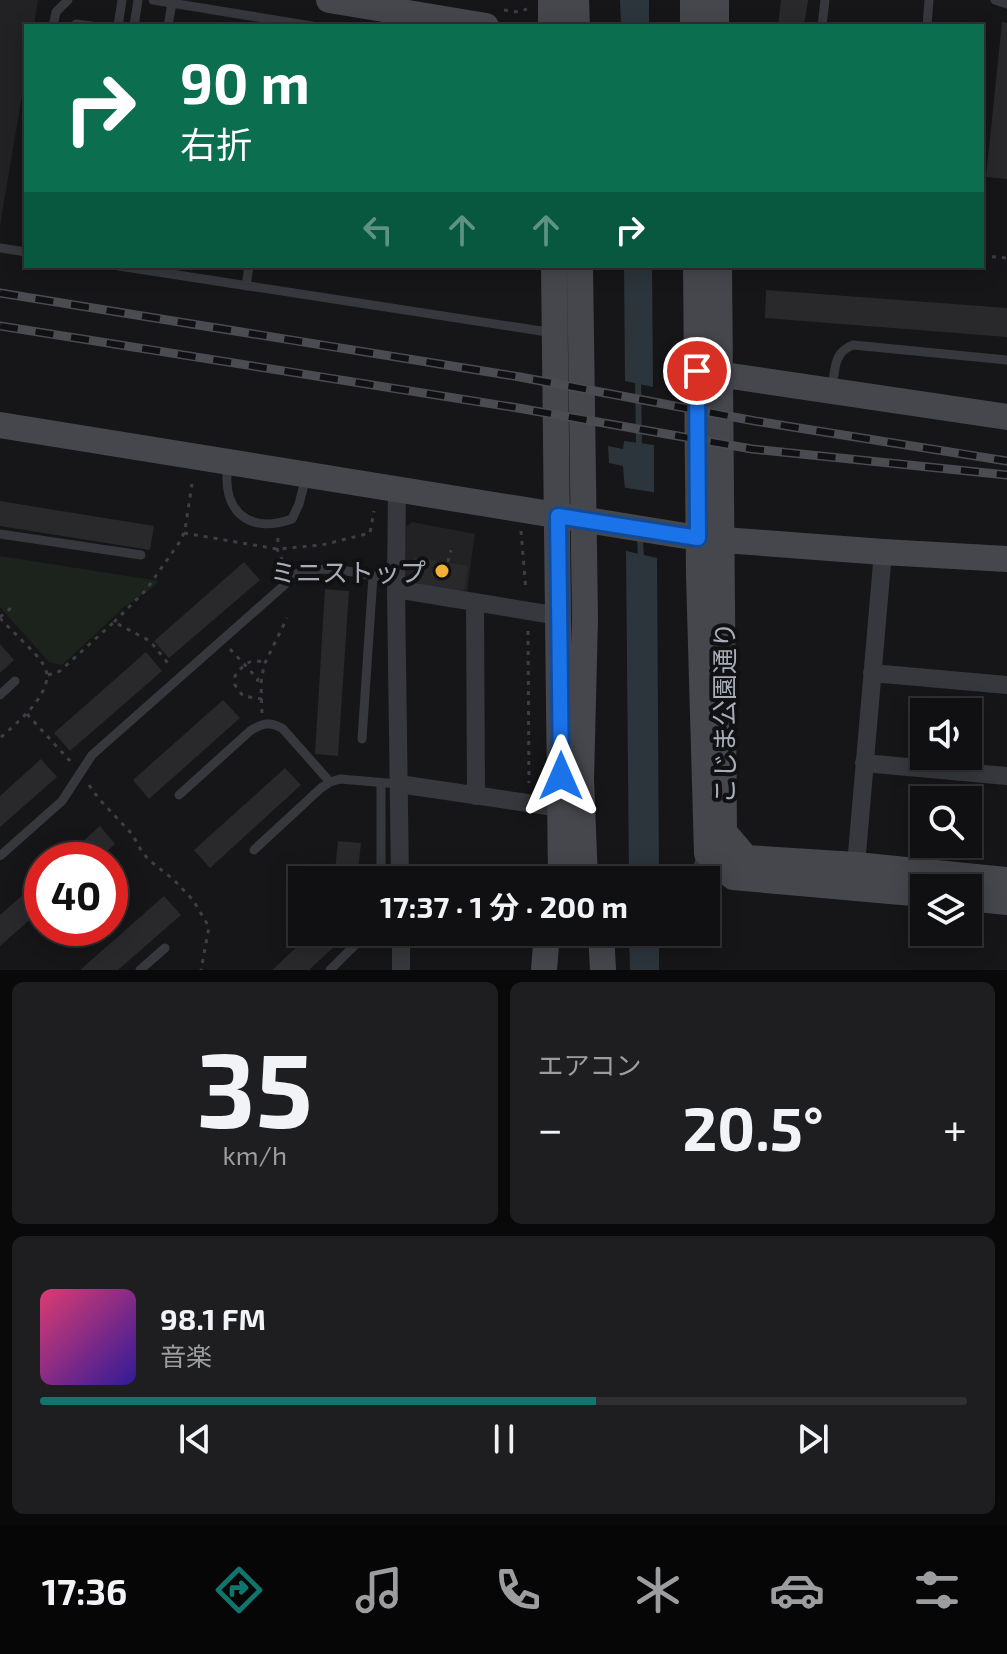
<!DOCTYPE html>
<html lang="ja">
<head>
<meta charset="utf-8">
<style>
	:root { --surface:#101012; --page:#1e1e20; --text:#f1f3f6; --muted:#9c9d9f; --line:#303032; --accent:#0f766e }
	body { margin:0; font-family:"Exo 2","Noto Sans JP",sans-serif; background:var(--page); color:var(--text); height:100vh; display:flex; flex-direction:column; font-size:30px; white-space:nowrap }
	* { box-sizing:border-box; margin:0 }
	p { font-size:26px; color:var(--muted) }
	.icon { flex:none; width:44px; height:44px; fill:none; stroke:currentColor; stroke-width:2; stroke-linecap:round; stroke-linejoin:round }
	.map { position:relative; height:970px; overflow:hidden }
	.details { display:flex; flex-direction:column; gap:12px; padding:12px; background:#09090a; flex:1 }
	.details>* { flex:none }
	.guide { position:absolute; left:24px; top:24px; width:960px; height:244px; border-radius:0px; box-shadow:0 4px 20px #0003,0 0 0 2px var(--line); background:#0b6e4f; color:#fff; overflow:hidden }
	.tools { position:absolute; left:910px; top:698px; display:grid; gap:16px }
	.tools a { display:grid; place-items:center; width:72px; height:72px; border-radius:0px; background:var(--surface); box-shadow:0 4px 20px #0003,0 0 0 2px var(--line); font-size:40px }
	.speed { position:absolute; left:24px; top:842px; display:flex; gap:16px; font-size:40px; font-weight:700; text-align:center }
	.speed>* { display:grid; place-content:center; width:104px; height:104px; border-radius:50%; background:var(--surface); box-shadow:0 4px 20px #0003,0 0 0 2px var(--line); line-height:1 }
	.speed .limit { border:12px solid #d22; background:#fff; color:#111 }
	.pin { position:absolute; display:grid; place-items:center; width:68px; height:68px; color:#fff; margin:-34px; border:4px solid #fff; border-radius:50%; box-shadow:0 2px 8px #0007 }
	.me { position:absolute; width:88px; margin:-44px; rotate:0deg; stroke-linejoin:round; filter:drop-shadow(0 0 6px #0008) }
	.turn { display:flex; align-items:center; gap:28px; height:168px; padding:0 24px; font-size:36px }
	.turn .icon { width:104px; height:104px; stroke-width:2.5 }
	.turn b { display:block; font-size:56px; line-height:68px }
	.lanes { display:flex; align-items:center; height:76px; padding:0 24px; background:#0003; justify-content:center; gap:40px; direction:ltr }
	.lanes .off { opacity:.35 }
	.big { font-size:60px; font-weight:700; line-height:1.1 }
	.details .tile { flex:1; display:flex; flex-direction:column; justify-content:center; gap:12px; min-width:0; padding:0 28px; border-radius:12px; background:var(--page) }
	.details .dial { align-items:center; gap:0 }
	.dial b { font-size:104px; line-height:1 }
	.song { display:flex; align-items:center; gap:24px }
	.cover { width:96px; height:96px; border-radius:12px; background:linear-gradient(135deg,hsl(340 70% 55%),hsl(250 70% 35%)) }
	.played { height:8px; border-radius:4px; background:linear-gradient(90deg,var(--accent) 60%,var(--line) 60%) }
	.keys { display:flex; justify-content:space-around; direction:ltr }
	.heat { display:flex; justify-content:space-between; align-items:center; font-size:44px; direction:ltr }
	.details .tiles { flex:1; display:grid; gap:12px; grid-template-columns:1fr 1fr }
	.tile:last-child { grid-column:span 2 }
	.trip { position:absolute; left:288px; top:866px; width:432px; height:80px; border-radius:0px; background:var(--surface); box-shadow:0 4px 20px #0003,0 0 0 2px var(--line); font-weight:700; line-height:80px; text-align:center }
	.tabs { display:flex; height:128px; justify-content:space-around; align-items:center; background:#060607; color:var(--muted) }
	.tabs .icon { width:56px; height:56px }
	.tabs .on { color:var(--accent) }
	.tabs b { font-size:36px; color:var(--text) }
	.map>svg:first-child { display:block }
	.built { fill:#222225 }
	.green { fill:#1c231d }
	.water { fill:#2c353c }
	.pier { fill:#161618 }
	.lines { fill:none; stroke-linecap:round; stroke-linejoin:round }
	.stream { stroke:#2c353c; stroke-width:6 }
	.building { fill:#29292c }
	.path { stroke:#3d3f44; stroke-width:3; stroke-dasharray:4 6; stroke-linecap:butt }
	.lane { stroke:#37383d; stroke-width:9 }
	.street { stroke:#37383d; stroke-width:18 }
	.secondary { stroke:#45474d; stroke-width:26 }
	.rail-casing { stroke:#4a4c52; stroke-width:9 }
	.rail { stroke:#111113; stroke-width:6; stroke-dasharray:18; stroke-linecap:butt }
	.route-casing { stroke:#114b97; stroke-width:20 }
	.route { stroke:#1a73e8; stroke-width:14 }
	.poi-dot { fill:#f2b134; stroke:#111113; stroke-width:3 }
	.labels { text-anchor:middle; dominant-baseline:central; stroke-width:8; stroke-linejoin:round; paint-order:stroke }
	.poi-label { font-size:26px; fill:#a8adb8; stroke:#111113; text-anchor:end }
	.street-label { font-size:26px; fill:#a8adb8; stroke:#111113 }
</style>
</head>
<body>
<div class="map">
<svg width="1007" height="970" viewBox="0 0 1007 970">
	<rect width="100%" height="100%" fill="#161618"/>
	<path class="built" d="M0,0H38L34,26H26V72L0,226Z
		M412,522L475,534L467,591L412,586L405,577L406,527Z"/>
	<path class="green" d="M0,556L159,581L149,590L123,608L62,665L49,662L0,607Z"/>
	<path class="water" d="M620,0H649V26H621Z
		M624,266H652L653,387L625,381Z
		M624,441L654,445V506L626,502L623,466L609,463L608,446L623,449Z
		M626,551L657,558L659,880H629Z
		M629,932H659V970H630Z"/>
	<path class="pier" d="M621,487L658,493L657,508L654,510L624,506L622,503Z"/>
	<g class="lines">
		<path class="stream" d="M638,376L639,448
			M640,536L641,560"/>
	</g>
	<path class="building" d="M781,0H808L804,26H778Z
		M1002,22L1007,23V179L986,177Z
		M766,290L1007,308V337L765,318Z
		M0,501L154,526L150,550L0,526Z
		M414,557L468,566L464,591L417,583V580L411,578Z
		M244,562L260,580L169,658L154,641Z
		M325,589L349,591L338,756L315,754Z
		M0,644L14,660L0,673Z
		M146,652L162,671L70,751L54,733Z
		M223,700L240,718L149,799L133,780Z
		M41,759L57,777L0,827V796Z
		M285,768L301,785L210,868L194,850Z
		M100,826L115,844L97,860H62Z
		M338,841L361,843L357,880H334Z
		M42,878V909L0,946V915Z
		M164,896L181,915L118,970H80Z
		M313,932H324L336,945L309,970H272Z"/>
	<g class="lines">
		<path class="path" d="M504,10L518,12L527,9
			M982,256L1007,258
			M521,531L526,591
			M184,533L277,549L322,545L370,533L374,511
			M278,538L277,549L286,568
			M448,562L451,550
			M0,617L12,607
			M0,618C13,633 32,648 43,664C60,688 17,723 0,738
			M114,622L146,590L181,540L185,530L192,484
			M528,631L529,783
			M230,649L258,679L257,682L261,683
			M48,675L60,671L114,622L150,641L171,667
			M262,699L243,696L235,685V676C245,663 248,659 265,662
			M262,713L261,683L264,665L287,618
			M27,714L70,761
			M89,785L99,799L132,834L142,852L149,860L174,880L193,900L209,927L201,970"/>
		<path class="lane" d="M153,0L312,26
			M995,0L1007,4
			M53,26L56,12L68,0
			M75,26L76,24L92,26
			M118,26L122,0
			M134,26L138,0
			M168,26L172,3
			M822,26L825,0
			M927,26L929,0
			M0,248L26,252
			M119,266L554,333
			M246,286L249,266
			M832,390C835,371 833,352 853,345L1007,360
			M228,465C221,510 248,535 292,519L299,504L306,477
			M0,534L141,555
			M0,695L15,681
			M362,739L373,576
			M179,795L250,731C262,723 271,721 283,729L330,782
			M254,850L321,788L330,782L340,779L399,784
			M0,856L62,801L92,755L298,573C321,563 371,575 396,581
			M379,880L381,862V783
			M140,970L165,948
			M330,970L368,932"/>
		<path class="street" d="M397,489L396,589L400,880
			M396,589L559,616
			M475,602L476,796
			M872,673L1007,685
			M864,763L1007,776
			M399,784L561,808
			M856,865L883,552
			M698,880L707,853
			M401,932V970"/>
		<path class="secondary" d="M329,0L486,26
			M551,0V26
			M576,0L577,26
			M693,0V26
			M716,0V26
			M554,266L561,880
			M580,266L585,619L581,780L585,880
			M696,266L699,576L707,853L733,877L924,894
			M719,266L724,832L746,858L856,865L1007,880
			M704,372L1007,417
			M0,425L698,538L883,552L1007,559
			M968,898L1007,902
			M601,932L603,970
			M544,970L547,932"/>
		<defs>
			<path id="rail" d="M0,293L520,377L755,421L1007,461
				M0,326L518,408L752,449L1007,475"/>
		</defs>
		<use href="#rail" class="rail-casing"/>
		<use href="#rail" class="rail"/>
	</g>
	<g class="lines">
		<defs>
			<path id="route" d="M561,776L558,516L698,538L697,371"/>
		</defs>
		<use href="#route" class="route-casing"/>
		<use href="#route" class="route"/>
	</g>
	<circle class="poi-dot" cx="442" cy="571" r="8"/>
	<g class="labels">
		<g class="poi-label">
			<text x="426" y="571">ミニストップ</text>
		</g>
		<g class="street-label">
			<text transform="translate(723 713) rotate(-90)">こじま公園通り</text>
		</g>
	</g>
</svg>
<div class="tools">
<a><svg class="icon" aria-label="sound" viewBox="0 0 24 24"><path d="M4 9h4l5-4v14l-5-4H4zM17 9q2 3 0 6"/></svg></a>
<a><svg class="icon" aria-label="search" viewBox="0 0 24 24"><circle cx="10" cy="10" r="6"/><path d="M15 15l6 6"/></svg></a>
<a><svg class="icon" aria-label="layers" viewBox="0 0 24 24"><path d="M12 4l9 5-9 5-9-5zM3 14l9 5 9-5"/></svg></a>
</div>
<div class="speed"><div class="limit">40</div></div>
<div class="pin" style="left:697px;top:371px;background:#d93025"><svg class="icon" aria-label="arrive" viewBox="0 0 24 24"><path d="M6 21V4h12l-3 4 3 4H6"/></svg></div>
<svg class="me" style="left:561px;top:776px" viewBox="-20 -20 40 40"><path d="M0-17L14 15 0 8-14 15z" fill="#1a73e8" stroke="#fff" stroke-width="4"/></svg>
<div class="trip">17:37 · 1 分 · 200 m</div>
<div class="guide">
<div class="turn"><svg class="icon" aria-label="right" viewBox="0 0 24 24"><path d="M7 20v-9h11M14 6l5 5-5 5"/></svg><div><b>90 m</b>右折</div></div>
<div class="lanes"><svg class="icon off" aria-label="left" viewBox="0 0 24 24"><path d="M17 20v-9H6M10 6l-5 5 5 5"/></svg><svg class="icon off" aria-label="ahead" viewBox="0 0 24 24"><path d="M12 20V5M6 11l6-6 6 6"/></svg><svg class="icon off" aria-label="ahead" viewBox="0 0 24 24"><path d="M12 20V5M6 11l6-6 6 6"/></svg><svg class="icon" aria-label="right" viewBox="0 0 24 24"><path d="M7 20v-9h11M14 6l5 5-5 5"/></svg></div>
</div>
</div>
<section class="details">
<div class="tiles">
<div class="tile dial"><b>35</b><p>km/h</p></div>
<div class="tile"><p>エアコン</p>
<div class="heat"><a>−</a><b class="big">20.5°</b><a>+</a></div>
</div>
<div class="tile">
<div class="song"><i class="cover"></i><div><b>98.1 FM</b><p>音楽</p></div></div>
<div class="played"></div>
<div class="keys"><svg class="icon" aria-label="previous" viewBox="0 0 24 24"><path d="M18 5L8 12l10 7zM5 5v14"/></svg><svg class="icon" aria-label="pause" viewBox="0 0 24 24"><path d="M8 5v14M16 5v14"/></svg><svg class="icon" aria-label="next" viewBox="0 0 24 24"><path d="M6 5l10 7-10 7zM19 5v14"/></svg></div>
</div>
</div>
</section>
<nav class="tabs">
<b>17:36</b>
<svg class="icon on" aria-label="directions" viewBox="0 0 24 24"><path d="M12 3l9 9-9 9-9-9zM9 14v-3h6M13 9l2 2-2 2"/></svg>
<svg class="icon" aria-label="music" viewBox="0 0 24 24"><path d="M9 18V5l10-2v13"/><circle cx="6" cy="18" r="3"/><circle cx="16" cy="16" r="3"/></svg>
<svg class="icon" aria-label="phone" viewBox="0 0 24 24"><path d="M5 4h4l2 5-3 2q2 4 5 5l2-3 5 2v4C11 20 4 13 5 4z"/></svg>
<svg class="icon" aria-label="climate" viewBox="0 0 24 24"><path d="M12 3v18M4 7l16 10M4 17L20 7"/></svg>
<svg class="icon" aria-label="car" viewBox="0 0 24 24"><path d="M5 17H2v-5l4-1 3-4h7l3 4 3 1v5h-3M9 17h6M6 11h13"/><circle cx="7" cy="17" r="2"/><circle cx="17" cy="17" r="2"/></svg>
<svg class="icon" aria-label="filters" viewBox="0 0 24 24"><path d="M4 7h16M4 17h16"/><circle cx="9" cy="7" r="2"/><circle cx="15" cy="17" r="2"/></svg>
</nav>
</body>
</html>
